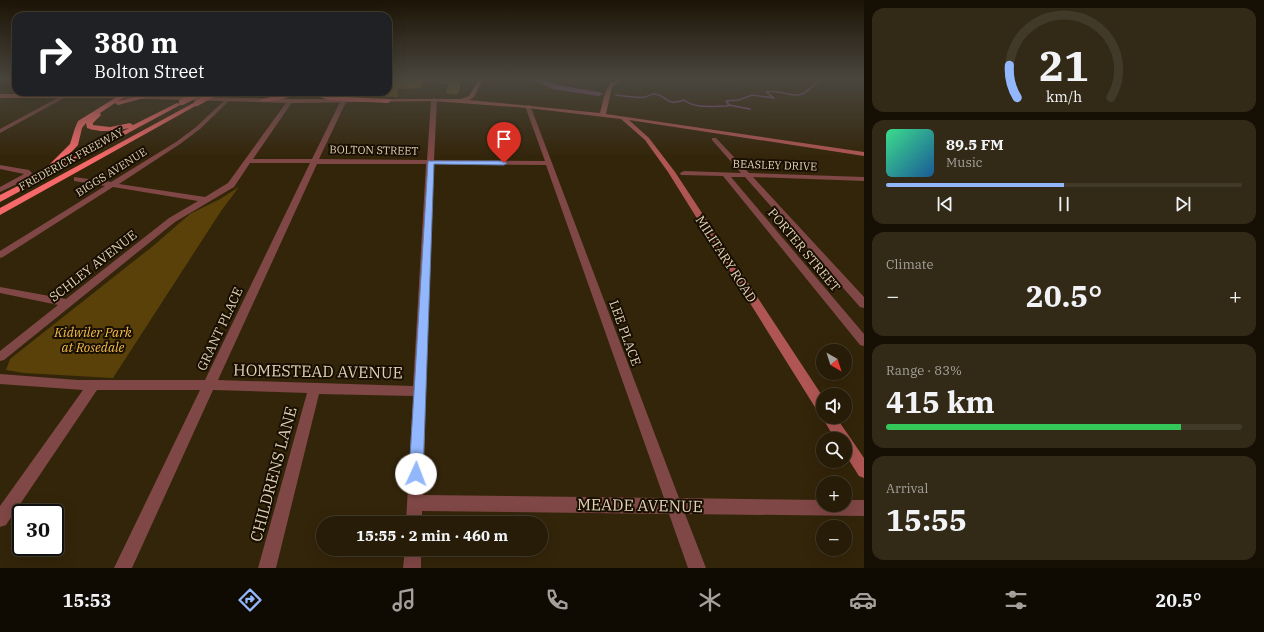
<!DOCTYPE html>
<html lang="en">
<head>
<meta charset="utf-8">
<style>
	:root { --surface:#261c08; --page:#322916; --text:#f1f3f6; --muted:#a4a19c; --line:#423a29; --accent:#92b7fd }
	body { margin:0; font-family:"IBM Plex Serif",serif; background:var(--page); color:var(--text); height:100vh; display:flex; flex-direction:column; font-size:15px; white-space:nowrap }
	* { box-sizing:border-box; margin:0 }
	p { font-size:13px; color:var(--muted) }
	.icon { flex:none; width:22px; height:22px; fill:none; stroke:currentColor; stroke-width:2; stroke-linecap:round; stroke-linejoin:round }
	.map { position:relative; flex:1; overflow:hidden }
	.panel { display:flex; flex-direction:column; gap:8px; padding:8px; background:#150f04; width:400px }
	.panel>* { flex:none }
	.top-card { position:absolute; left:12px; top:12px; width:380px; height:84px; border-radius:12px; box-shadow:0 4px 16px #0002,0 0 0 1px var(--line); background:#202124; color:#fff; overflow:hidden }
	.needle { width:26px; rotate:141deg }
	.controls { position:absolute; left:816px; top:344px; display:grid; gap:8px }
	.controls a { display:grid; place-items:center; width:36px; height:36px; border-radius:50%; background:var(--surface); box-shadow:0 4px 16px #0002,0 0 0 1px var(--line); font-size:20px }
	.speed { position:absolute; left:12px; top:504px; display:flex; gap:8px; font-size:20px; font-weight:700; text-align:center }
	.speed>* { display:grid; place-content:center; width:52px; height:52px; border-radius:50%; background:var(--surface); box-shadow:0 4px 16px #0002,0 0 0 1px var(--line); line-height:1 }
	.speed .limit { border:2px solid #111; border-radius:6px; background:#fff; color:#111 }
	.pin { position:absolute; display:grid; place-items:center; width:34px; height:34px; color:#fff; margin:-41px -17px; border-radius:50% 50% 50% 0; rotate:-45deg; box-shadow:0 0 4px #0007 }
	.pin .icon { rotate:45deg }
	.me { position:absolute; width:44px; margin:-22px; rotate:2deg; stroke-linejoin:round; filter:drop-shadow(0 0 3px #0008) }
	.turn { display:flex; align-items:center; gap:14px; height:84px; padding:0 16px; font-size:18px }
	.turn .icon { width:52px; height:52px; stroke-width:2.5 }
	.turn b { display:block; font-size:28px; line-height:34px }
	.big { font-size:30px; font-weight:700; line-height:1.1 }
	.panel .card { flex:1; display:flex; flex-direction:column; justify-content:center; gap:6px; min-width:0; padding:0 14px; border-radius:12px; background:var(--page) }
	.panel .dial { align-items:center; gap:0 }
	.dial svg { height:104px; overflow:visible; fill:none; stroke:var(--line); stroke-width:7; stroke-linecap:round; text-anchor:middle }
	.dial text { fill:var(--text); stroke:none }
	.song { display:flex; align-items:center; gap:12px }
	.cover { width:48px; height:48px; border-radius:6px; background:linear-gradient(135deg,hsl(150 70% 55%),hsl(210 70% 35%)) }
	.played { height:4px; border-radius:2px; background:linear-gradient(90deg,var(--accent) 50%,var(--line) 50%) }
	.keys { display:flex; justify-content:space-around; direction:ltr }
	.heat { display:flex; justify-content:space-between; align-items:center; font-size:22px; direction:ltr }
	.charge { height:6px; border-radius:3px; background:linear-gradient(90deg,#34c759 83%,var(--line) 0) }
	.trip { position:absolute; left:316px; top:516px; width:232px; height:40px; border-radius:20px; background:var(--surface); box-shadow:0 4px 16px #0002,0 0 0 1px var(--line); font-weight:700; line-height:40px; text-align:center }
	.menu { display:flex; height:64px; justify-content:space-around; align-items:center; background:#0f0b03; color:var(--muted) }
	.menu .icon { width:28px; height:28px }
	.menu .active { color:var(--accent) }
	.menu b { font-size:18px; color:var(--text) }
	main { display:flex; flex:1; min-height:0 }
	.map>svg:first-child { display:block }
	.green { fill:#594109 }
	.forest { fill:#6c4e04 }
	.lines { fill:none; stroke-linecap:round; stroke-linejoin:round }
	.stream { stroke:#8a5492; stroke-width:1.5 }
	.river { fill:#8a5492; fill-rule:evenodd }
	.street { fill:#7f4745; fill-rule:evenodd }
	.secondary { fill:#af5654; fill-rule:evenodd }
	.highway { fill:#f5696a; fill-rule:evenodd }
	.highway-bridge { stroke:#f5696a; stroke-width:6 }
	.wall { fill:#4e460d }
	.building { fill:#5e561f; stroke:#726937 }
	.route { fill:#92b7fd; stroke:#5f77a4 }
	.labels { text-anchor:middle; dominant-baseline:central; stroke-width:4; stroke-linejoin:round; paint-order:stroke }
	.far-street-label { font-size:11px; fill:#e0d2b8; stroke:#190f00 }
	.street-label { font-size:13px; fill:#e0d2b8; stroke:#190f00 }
	.park-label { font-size:13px; font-style:italic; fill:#f6bf4d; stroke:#190f00 }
	.near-street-label { font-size:16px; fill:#e0d2b8; stroke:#190f00 }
</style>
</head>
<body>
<main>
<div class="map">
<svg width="864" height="568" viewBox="0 0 864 568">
	<rect width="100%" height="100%" fill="#33250a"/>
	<path class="green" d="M239,187L221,211L113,378L24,373L6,370L10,359L153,246L190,214L220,199Z"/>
	<path class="forest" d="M388,79H476L475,82L457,81L455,84L423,83L421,88L397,89L398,97L332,95L319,92H388Z"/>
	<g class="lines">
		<path class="stream" d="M616,95C625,96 636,98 645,97C649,96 651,94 654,94C668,95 665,107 684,100C695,109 713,106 727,106L729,105L726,101L739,100L752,95L774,98L766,92C781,89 786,96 798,95C808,94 813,84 821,79
			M729,105L750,109"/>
		<path class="river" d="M533,79H543L557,85L599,92L603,94L599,96L552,89Z"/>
		<path class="street" d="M723,79H735L731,82Z
			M63,95L68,96L0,133V129Z
			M228,97L231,99L230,100L200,129L180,144L119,184L205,197L228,183L288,100L290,99L293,101L253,159H312L340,102L343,100L346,102L319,159L427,160L431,100L434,98L437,100L434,160L545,161L525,106L530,105L679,498L823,500V505H845V500H864V516L685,514L706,568H688L669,514L422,511V523H406L413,396L319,394L276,568H258L307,393L213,390L132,568H114L200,390H97L6,525L0,527V506L83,390L0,384V374L78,380H205L310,163H250L234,187L175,222L4,360L0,361V351L58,305L0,293V287L66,299L169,218L198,201L113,187L3,257L0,258V251L105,186L74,181V177L111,182L176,142L196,127ZM317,164H426L413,386L218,380ZM433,164L546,165L664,498L423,495Z
			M712,138H716L749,173L864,177V181L753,177L864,297V308L860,307L745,177H731L864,334V346L860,345L723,176L681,175L680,173L684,171L741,173L712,140Z
			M0,165L29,170L32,173L28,179L0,192V187L24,174L0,169Z
			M405,549H421V568H403Z"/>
		<path class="secondary" d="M479,79H483L474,97L469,100L600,113C604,100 605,79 622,79L612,87L606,114L864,152V156L629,120L649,138L675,172L823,397V414L818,412L668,172L645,140L621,119L528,108L433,101L292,103L109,98H0V94H36L292,99H461L469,96Z
			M823,416V417H836L864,458V478L859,476L845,454V439H835L822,417Z"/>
		<path class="highway" d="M292,92L298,93C291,98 265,104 259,100Z
			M306,92H316L329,96L388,99L391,101L388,103L329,100Z
			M123,95L128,96L118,101L145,95L148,97L118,105L115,103L100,113L101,115L93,123V125L110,127L130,123L133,125L177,103L182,104L0,202V195L53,168L49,165L70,144L75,128L78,121L115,98ZM86,123L87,128C101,133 115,131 129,128L59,165L78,145L82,128Z
			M197,101L199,102V104L0,215V208Z"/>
		<path class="highway-bridge" d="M182,102L200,93
			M197,103L215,93"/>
	</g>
	<path class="wall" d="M460,83L458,95L447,94V92Z"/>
	<path class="building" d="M449,83H460L458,92H447Z"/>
	<linearGradient id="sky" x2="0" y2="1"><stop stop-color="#1c1406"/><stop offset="0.5" stop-color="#4a463e"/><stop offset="1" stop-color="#4a463e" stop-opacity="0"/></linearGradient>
	<rect width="864" height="158" fill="url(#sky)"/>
	<path class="route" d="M428,161H504L507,163L504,165L434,164L423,474L421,479L416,481L411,479L409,474Z"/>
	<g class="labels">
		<g class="far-street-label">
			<text transform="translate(374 150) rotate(1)">BOLTON STREET</text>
			<text transform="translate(71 159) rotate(-29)">FREDERICK FREEWAY</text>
			<text transform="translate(775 165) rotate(2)">BEASLEY DRIVE</text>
			<text transform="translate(111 172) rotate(-32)">BIGGS AVENUE</text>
		</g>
		<g class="street-label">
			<text transform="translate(804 250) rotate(50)">PORTER STREET</text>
			<text transform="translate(726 259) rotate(57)">MILITARY ROAD</text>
			<text transform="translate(93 266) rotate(-38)">SCHLEY AVENUE</text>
			<text transform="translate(220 329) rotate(-65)">GRANT PLACE</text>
			<text transform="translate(625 333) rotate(70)">LEE PLACE</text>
		</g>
		<g class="park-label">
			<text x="93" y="332">Kidwiler Park<tspan x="93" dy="15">at Rosedale</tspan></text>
		</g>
		<g class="near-street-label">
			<text transform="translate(318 371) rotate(1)">HOMESTEAD AVENUE</text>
			<text transform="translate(273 474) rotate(-75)">CHILDRENS LANE</text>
			<text transform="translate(640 505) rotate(1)">MEADE AVENUE</text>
		</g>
	</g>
</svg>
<div class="controls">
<a><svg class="needle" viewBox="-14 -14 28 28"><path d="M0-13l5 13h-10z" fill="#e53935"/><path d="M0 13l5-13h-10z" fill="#a4a19c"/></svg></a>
<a><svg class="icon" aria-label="sound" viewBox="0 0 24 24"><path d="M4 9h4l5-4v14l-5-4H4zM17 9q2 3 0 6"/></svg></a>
<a><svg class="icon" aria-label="search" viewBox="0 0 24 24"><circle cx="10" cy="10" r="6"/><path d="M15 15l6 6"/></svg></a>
<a>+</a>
<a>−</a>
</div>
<div class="speed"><div class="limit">30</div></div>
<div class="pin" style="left:504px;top:163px;background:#d93025"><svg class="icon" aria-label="arrive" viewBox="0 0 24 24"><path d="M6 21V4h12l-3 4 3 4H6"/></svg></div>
<svg class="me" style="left:416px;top:474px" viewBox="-20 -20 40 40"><circle r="19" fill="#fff"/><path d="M0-13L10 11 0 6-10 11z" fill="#92b7fd"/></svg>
<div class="trip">15:55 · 2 min · 460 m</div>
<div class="top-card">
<div class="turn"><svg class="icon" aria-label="right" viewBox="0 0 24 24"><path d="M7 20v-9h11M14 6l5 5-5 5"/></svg><div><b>380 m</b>Bolton Street</div></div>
</div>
</div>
<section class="panel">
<div class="card dial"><svg viewBox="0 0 100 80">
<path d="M14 69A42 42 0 1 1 86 69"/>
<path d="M14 69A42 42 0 0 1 8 44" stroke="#92b7fd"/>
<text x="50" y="56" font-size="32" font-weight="700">21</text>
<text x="50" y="72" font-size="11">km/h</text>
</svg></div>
<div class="card">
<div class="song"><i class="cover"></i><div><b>89.5 FM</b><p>Music</p></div></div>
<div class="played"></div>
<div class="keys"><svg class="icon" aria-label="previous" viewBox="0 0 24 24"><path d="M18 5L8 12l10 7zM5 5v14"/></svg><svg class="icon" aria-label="pause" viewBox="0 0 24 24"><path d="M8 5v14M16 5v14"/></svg><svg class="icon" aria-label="next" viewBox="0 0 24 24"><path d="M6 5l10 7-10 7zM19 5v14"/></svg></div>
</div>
<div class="card"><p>Climate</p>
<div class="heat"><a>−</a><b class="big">20.5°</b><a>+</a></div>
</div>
<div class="card"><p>Range · 83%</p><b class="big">415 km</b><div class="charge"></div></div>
<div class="card"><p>Arrival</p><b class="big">15:55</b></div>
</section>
</main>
<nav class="menu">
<b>15:53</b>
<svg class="icon active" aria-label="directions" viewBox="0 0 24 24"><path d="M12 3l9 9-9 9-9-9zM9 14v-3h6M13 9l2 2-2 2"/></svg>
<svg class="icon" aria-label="music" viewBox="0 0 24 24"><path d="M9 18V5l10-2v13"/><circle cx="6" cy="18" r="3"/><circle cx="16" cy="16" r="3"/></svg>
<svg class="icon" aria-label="phone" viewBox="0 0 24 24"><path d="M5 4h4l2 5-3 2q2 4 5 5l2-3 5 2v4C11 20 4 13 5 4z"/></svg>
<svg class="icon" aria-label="climate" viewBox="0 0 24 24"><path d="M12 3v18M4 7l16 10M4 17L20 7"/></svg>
<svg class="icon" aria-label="car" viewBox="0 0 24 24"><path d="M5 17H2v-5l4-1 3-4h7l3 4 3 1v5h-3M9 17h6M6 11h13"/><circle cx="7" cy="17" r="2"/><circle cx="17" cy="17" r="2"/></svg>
<svg class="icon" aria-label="filters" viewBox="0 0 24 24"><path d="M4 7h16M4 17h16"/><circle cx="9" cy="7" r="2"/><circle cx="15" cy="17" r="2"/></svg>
<b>20.5°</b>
</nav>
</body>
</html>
